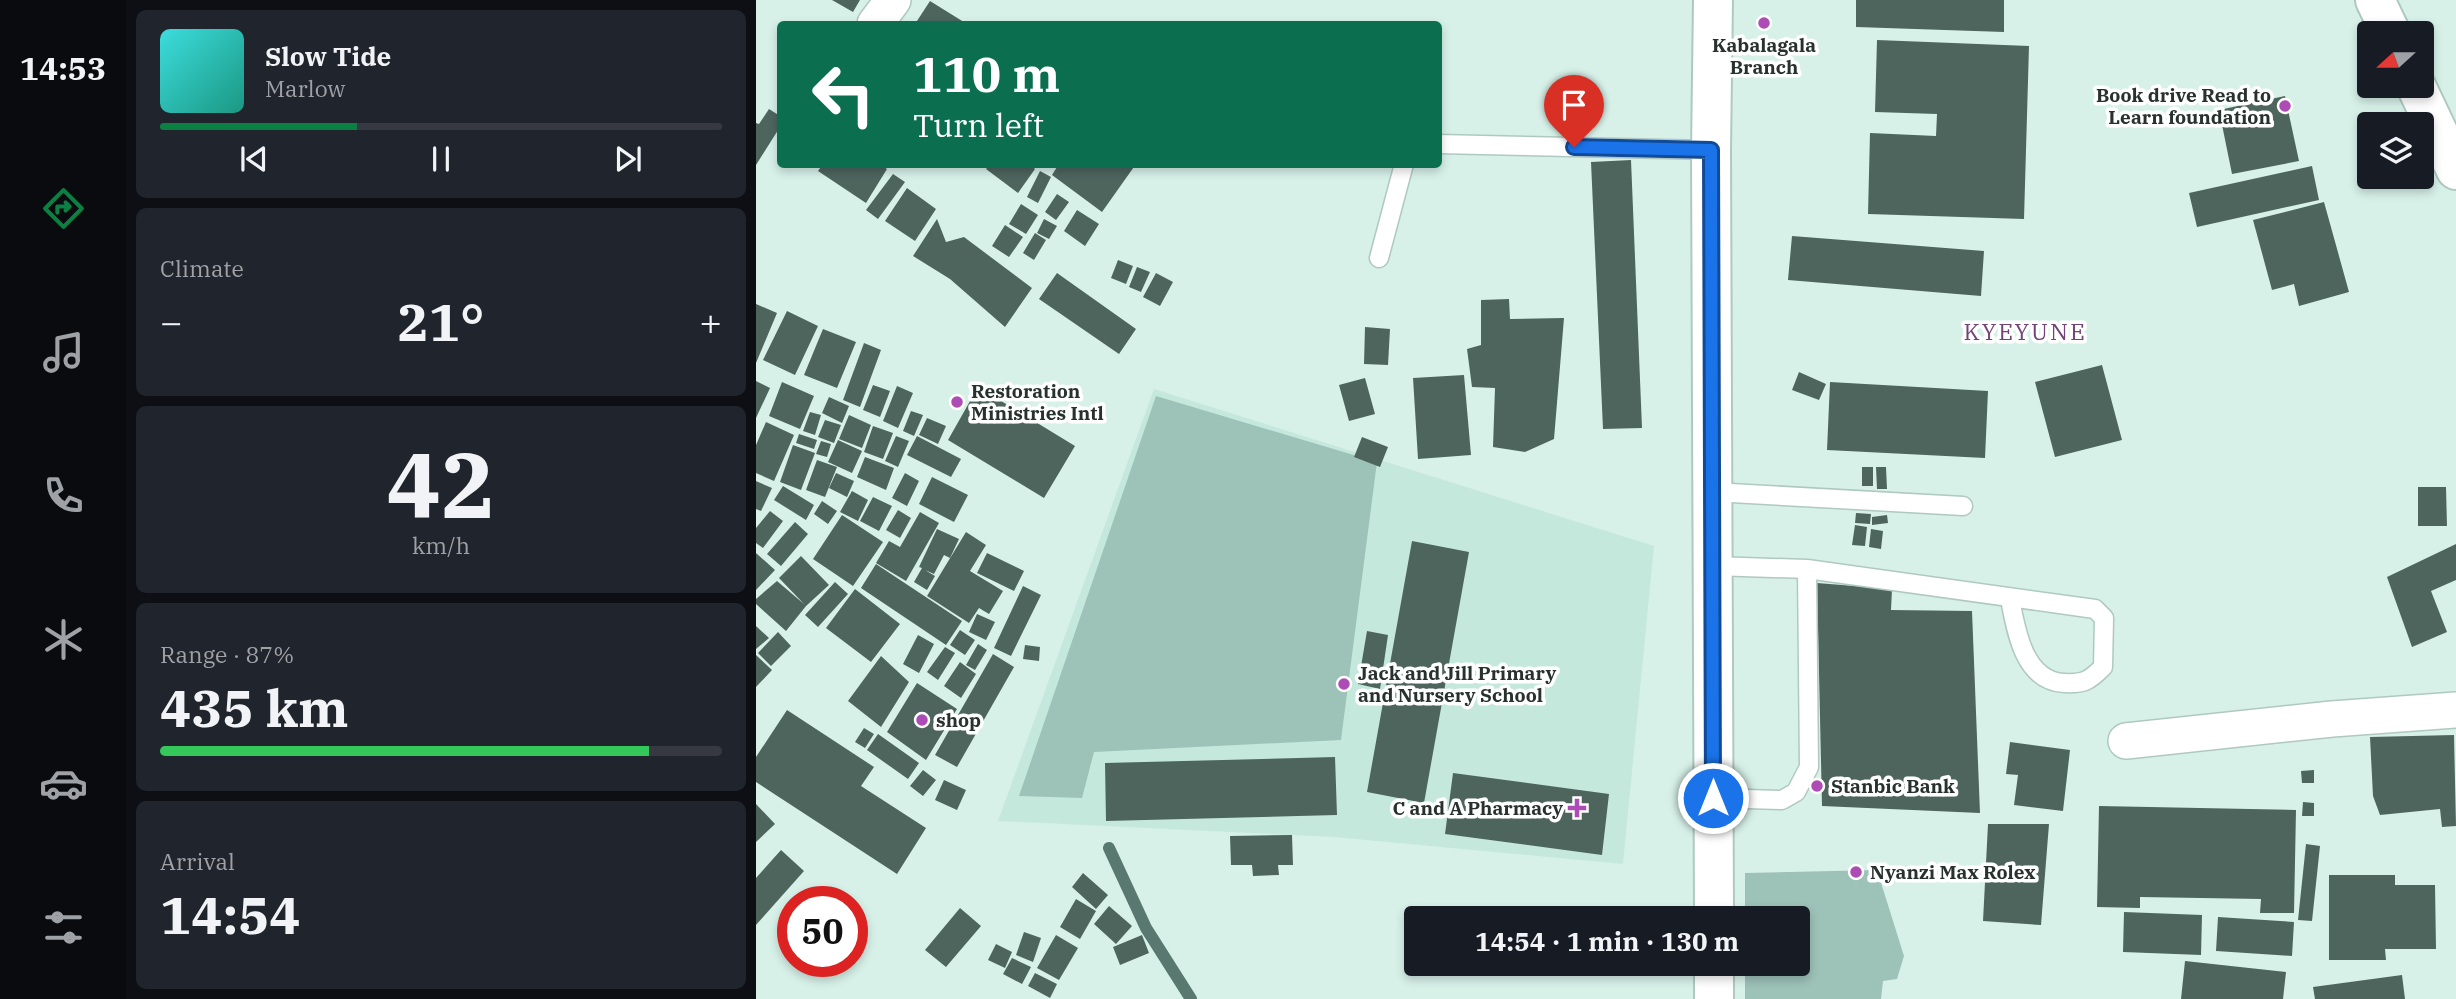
<!DOCTYPE html>
<html lang="en">
<head>
<meta charset="utf-8">
<style>
	:root { --surface:#171b24; --page:#20242c; --text:#f1f3f6; --muted:#9ea1a6; --line:#363941; --accent:#0b8043 }
	body { margin:0; font-family:"IBM Plex Serif",serif; background:var(--page); color:var(--text); height:100vh; display:flex; flex-direction:column; font-size:26px; white-space:nowrap }
	* { box-sizing:border-box; margin:0 }
	p { font-size:23px; color:var(--muted) }
	.icon { flex:none; width:38px; height:38px; fill:none; stroke:currentColor; stroke-width:2; stroke-linecap:round; stroke-linejoin:round }
	.map { position:relative; flex:1; overflow:hidden }
	.panel { display:flex; flex-direction:column; gap:10px; padding:10px; background:#0d0f14; width:630px }
	.panel>* { flex:none }
	.hud { position:absolute; left:21px; top:21px; width:665px; height:147px; border-radius:7px; box-shadow:0 4px 10px #0003; background:#0b6e4f; color:#fff; overflow:hidden }
	.needle { width:46px; rotate:249deg }
	.buttons { position:absolute; left:1601px; top:21px; display:grid; gap:14px }
	.buttons a { display:grid; place-items:center; width:77px; height:77px; border-radius:7px; background:var(--surface); box-shadow:0 4px 10px #0003; font-size:35px }
	.speed { position:absolute; left:21px; top:886px; display:flex; gap:14px; font-size:35px; font-weight:700; text-align:center }
	.speed>* { display:grid; place-content:center; width:91px; height:91px; border-radius:50%; background:var(--surface); box-shadow:0 4px 10px #0003; line-height:1 }
	.speed .limit { border:10px solid #d22; background:#fff; color:#111 }
	.pin { position:absolute; display:grid; place-items:center; width:60px; height:60px; color:#fff; margin:-72px -30px; border-radius:50% 50% 50% 0; rotate:-45deg; box-shadow:0 0 7px #0007 }
	.pin .icon { rotate:45deg }
	.me { position:absolute; width:77px; margin:-38px; rotate:0deg; stroke-linejoin:round; filter:drop-shadow(0 0 5px #0008) }
	.turn { display:flex; align-items:center; gap:24px; height:147px; padding:0 21px; font-size:32px }
	.turn .icon { width:91px; height:91px; stroke-width:2.5 }
	.turn b { display:block; font-size:49px; line-height:60px }
	.big { font-size:52px; font-weight:800; line-height:1.1 }
	.panel .widget { flex:1; display:flex; flex-direction:column; justify-content:center; gap:10px; min-width:0; padding:0 24px; border-radius:10px; background:var(--page) }
	.panel .dial { align-items:center; gap:0 }
	.dial b { font-size:91px; line-height:1 }
	.song { display:flex; align-items:center; gap:21px }
	.cover { width:84px; height:84px; border-radius:10px; background:linear-gradient(135deg,hsl(180 70% 55%),hsl(170 70% 35%)) }
	.played { height:7px; border-radius:4px; background:linear-gradient(90deg,var(--accent) 35%,var(--line) 35%) }
	.keys { display:flex; justify-content:space-around; direction:ltr }
	.heat { display:flex; justify-content:space-between; align-items:center; font-size:38px; direction:ltr }
	.charge { height:10px; border-radius:5px; background:linear-gradient(90deg,#34c759 87%,var(--line) 0) }
	.trip { position:absolute; left:648px; top:906px; width:406px; height:70px; border-radius:7px; background:var(--surface); box-shadow:0 4px 10px #0003; font-weight:800; line-height:70px; text-align:center }
	main { display:flex; flex:1; min-height:0 }
	.tab-bar { display:flex; flex-direction:column; width:126px; justify-content:space-around; align-items:center; background:#090b0e; color:var(--muted) }
	.tab-bar .icon { width:49px; height:49px }
	.tab-bar .current { color:var(--accent) }
	.tab-bar b { font-size:32px; color:var(--text) }
	.map>svg:first-child { display:block }
	.built { fill:#c5e8dd }
	.green { fill:#9dc2b7 }
	.lines { fill:none; stroke-linecap:round; stroke-linejoin:round }
	.stream { stroke:#59786f; stroke-width:12 }
	.building { fill:#4e655e }
	.lane-casing { stroke:#afc9c1; stroke-width:21 }
	.street-casing { stroke:#afc9c1; stroke-width:38 }
	.secondary-casing { stroke:#afc9c1; stroke-width:42 }
	.lane { stroke:#fff; stroke-width:18 }
	.street { stroke:#fff; stroke-width:35 }
	.secondary { stroke:#fff; stroke-width:38 }
	.route-casing { stroke:#114b97; stroke-width:18 }
	.route { stroke:#1a73e8; stroke-width:12 }
	.poi-dot { fill:#ac4cb4; stroke:#fff; stroke-width:2.5 }
	.labels { text-anchor:middle; dominant-baseline:central; stroke-width:7; stroke-linejoin:round; paint-order:stroke }
	.poi-label { font-size:19px; font-weight:bold; fill:#27312e; stroke:#fff; text-anchor:start }
	.quarter-label { font-size:23px; letter-spacing:2px; fill:#734276; stroke:#fff }
</style>
</head>
<body>
<main>
<nav class="tab-bar">
<b>14:53</b>
<svg class="icon current" aria-label="directions" viewBox="0 0 24 24"><path d="M12 3l9 9-9 9-9-9zM9 14v-3h6M13 9l2 2-2 2"/></svg>
<svg class="icon" aria-label="music" viewBox="0 0 24 24"><path d="M9 18V5l10-2v13"/><circle cx="6" cy="18" r="3"/><circle cx="16" cy="16" r="3"/></svg>
<svg class="icon" aria-label="phone" viewBox="0 0 24 24"><path d="M5 4h4l2 5-3 2q2 4 5 5l2-3 5 2v4C11 20 4 13 5 4z"/></svg>
<svg class="icon" aria-label="climate" viewBox="0 0 24 24"><path d="M12 3v18M4 7l16 10M4 17L20 7"/></svg>
<svg class="icon" aria-label="car" viewBox="0 0 24 24"><path d="M5 17H2v-5l4-1 3-4h7l3 4 3 1v5h-3M9 17h6M6 11h13"/><circle cx="7" cy="17" r="2"/><circle cx="17" cy="17" r="2"/></svg>
<svg class="icon" aria-label="filters" viewBox="0 0 24 24"><path d="M4 7h16M4 17h16"/><circle cx="9" cy="7" r="2"/><circle cx="15" cy="17" r="2"/></svg>
</nav>
<section class="panel">
<div class="widget">
<div class="song"><i class="cover"></i><div><b>Slow Tide</b><p>Marlow</p></div></div>
<div class="played"></div>
<div class="keys"><svg class="icon" aria-label="previous" viewBox="0 0 24 24"><path d="M18 5L8 12l10 7zM5 5v14"/></svg><svg class="icon" aria-label="pause" viewBox="0 0 24 24"><path d="M8 5v14M16 5v14"/></svg><svg class="icon" aria-label="next" viewBox="0 0 24 24"><path d="M6 5l10 7-10 7zM19 5v14"/></svg></div>
</div>
<div class="widget"><p>Climate</p>
<div class="heat"><a>−</a><b class="big">21°</b><a>+</a></div>
</div>
<div class="widget dial"><b>42</b><p>km/h</p></div>
<div class="widget"><p>Range · 87%</p><b class="big">435 km</b><div class="charge"></div></div>
<div class="widget"><p>Arrival</p><b class="big">14:54</b></div>
</section>
<div class="map">
<svg width="1700" height="999" viewBox="0 0 1700 999">
	<rect width="100%" height="100%" fill="#d7f1e9"/>
	<path class="built" d="M398,389L898,546L867,864L578,837L242,821Z"/>
	<path class="green" d="M400,396L621,462L585,740L338,752L326,798L263,796Z
		M1121,870L1148,956L1141,979L1127,981L1125,999H989V964H1041V919H989V873Z"/>
	<g class="lines">
		<path class="stream" d="M353,848L390,928L435,999"/>
	</g>
	<path class="building" d="M76,0H104L97,12Z
		M1100,0H1248V32L1100,27Z
		M174,1L211,24H159Z
		M1121,40L1273,46L1268,219L1112,214L1114,133L1180,136L1181,114L1119,112Z
		M1529,96L1543,161L1476,174L1463,110Z
		M13,109L24,116V127L0,165V123L3,124Z
		M875,160L886,428L847,429L835,162Z
		M67,164H124L131,169L110,203L62,171Z
		M234,164H274L279,169L262,193L230,169Z
		M298,164H380L346,212L296,175L301,167Z
		M1556,166L1563,200L1441,227L1433,193Z
		M284,171L295,177L282,203L271,197Z
		M137,174L149,182L122,219L110,210Z
		M151,188L180,209L159,241L129,221Z
		M301,194L313,202L300,220L289,212Z
		M1568,202L1593,292L1543,306L1538,284L1516,290L1497,220Z
		M265,204L282,215L270,234L253,224Z
		M321,210L343,224L329,246L308,231Z
		M181,219L190,242L208,237L276,288L249,327L194,279L157,256Z
		M288,219L301,226L293,239L281,233Z
		M249,225L267,237L253,257L236,246Z
		M279,233L290,240L278,260L267,253Z
		M1036,236L1228,251L1225,296L1032,280Z
		M362,260L377,266L370,284L355,278Z
		M381,267L394,272L385,292L373,287Z
		M301,273L380,329L363,354L283,299Z
		M400,273L417,282L404,306L387,297Z
		M753,299L754,319L808,318L798,439L769,452L737,447L739,388L716,387L711,349L725,345V300Z
		M0,304L21,313L0,363Z
		M31,311L62,326L39,375L7,360Z
		M609,327L634,329L632,365L608,364Z
		M67,329L100,342L81,388L48,375Z
		M108,343L125,350L104,407L87,400Z
		M1346,365L1366,440L1299,457L1279,382Z
		M1043,372L1070,384L1063,400L1036,390Z
		M708,375L715,455L662,459L657,378Z
		M609,378L619,414L593,421L583,385Z
		M0,381L14,388L0,418Z
		M26,382L58,396L44,429L13,416Z
		M1074,382L1232,391L1229,458L1071,450Z
		M117,385L134,391L124,417L107,410Z
		M141,386L157,393L142,428L127,421Z
		M222,387L319,446L288,498L192,440Z
		M73,397L93,406L86,423L66,413Z
		M155,411L167,415L158,436L147,431Z
		M54,412L65,415L59,435L47,431Z
		M93,415L115,425L106,448L83,439Z
		M171,418L190,426L182,444L163,435Z
		M69,420L85,425L78,443L62,437Z
		M10,422L38,435L18,481L0,473V445Z
		M117,426L137,433L127,459L108,452Z
		M43,434L61,440L58,449L40,443Z
		M140,436L153,441L142,467L129,461Z
		M161,436L205,459L195,477L151,455Z
		M606,437L632,447L624,467L598,457Z
		M82,440L106,451L96,473L72,462Z
		M65,441L75,444L71,457L60,454Z
		M37,445L59,453L45,490L24,482Z
		M109,457L138,468L130,490L101,477Z
		M61,460L81,467L69,497L50,490Z
		M1106,467H1117V486H1106Z
		M1120,467H1130L1131,489H1121Z
		M80,473L98,481L91,497L73,488Z
		M149,473L163,481L151,506L136,498Z
		M176,477L212,495L198,522L163,504Z
		M0,481L16,488L5,511L0,509Z
		M27,486L58,505L50,520L18,500Z
		M1662,487H1690L1691,526H1662Z
		M96,491L112,500L102,521L84,512Z
		M117,497L136,506L123,531L104,521Z
		M66,501L81,511L72,524L58,514Z
		M142,510L155,518L144,538L130,530Z
		M14,511L27,521L7,548L0,543V528Z
		M164,512L183,523L150,581L120,563L133,541L144,547Z
		M1100,513L1115,514L1114,524L1099,523Z
		M86,515L127,542L97,586L57,559Z
		M1131,515L1132,523L1116,525V517Z
		M39,522L52,534L25,566L11,554Z
		M1099,525L1111,527L1109,546L1096,545Z
		M181,529L203,539L194,558L188,555L178,574L169,570L179,576L171,590L158,582L166,568L163,567Z
		M1115,529L1127,531L1125,549L1113,547Z
		M210,532L230,545L214,571L247,591L233,614L223,608L213,623L171,596Z
		M656,541L713,552L668,803L611,792Z
		M1700,544V580L1675,591L1691,632L1656,647L1631,577Z
		M0,553L19,570L0,590Z
		M231,553L268,571L258,591L221,573Z
		M45,556L73,585L50,606L30,631L0,604V599L21,581L48,604L23,578Z
		M120,564L206,621L190,645L105,588Z
		M79,582L92,594L62,627L49,615Z
		M1061,583L1136,589L1135,610L1216,611L1224,813L1066,806Z
		M267,586L285,595L255,656L238,648Z
		M99,589L144,624L115,662L70,628Z
		M221,614L239,622L230,640L213,632Z
		M0,626L13,638L0,649Z
		M204,630L219,640L209,655L194,645Z
		M611,631L632,635L624,689L602,684Z
		M22,632L35,646L15,666L2,653Z
		M162,635L178,644L163,673L147,664Z
		M222,644L231,650L219,670L210,665Z
		M269,645L284,647L283,661L267,659Z
		M189,647L199,653L182,680L171,672Z
		M237,654L258,667L201,767L179,755Z
		M0,655L16,670L0,687Z
		M125,656L153,682L125,727L92,701Z
		M204,662L220,674L205,698L188,686Z
		M161,683L201,709L170,760L131,732Z
		M31,710L118,767L105,786L170,828L141,874L0,782V757Z
		M108,728L118,734L109,748L99,742Z
		M122,734L163,763L152,779L111,750Z
		M1698,735L1700,826L1686,827L1684,809L1624,815L1617,796L1614,737Z
		M1254,742L1314,750L1307,811L1258,805L1262,775L1250,774Z
		M579,757L581,815L350,821L349,763Z
		M167,770L180,780L167,796L154,786Z
		M1558,770V783H1546L1545,771Z
		M697,773L853,794L846,855L689,834Z
		M188,780L210,790L201,810L179,800Z
		M1547,802L1558,803V816H1546Z
		M0,804L19,824L0,842Z
		M1343,806L1540,810L1538,913H1504L1505,899L1384,897V908L1341,907Z
		M1232,824H1293L1285,925L1227,921Z
		M536,835L537,865H522L523,875L497,876L496,865H475L474,836Z
		M1550,844L1564,846L1556,921L1542,920Z
		M25,850L48,871L0,925V878Z
		M327,873L352,895L340,909L316,887Z
		M1573,875H1639V885H1679L1680,949H1629L1630,960H1573Z
		M320,899L340,911L324,939L304,927Z
		M353,906L376,926L360,944L338,924Z
		M204,908L225,926L190,967L169,950Z
		M1368,912L1446,915L1445,955L1367,952Z
		M1462,917L1538,922L1536,956L1460,951Z
		M268,932L285,938L277,962L260,955Z
		M300,935L322,948L303,980L281,968Z
		M386,935L393,953L364,965L357,947Z
		M240,944L256,952L249,968L232,960Z
		M256,958L275,967L266,984L247,974Z
		M1429,961L1530,972L1527,999H1425Z
		M279,973L301,984L294,998L272,986Z
		M1646,975L1649,999H1559L1557,987Z"/>
	<g class="lines">
		<defs>
			<path id="lane" d="M682,144L955,150
				M623,258L648,164
				M957,492L1207,506
				M957,566L1051,569L1339,609L1348,618L1347,667C1333,681 1328,684 1308,683C1268,681 1260,631 1254,599
				M957,798L1026,800L1040,792L1053,767L1051,569"/>
			<path id="street" d="M119,24L137,0
				M1370,741L1576,719L1700,710"/>
			<path id="secondary" d="M957,0L955,150L958,919
				M1619,0L1635,33
				M1660,86L1700,170
				M958,964V999"/>
		</defs>
		<use href="#lane" class="lane-casing"/>
		<use href="#street" class="street-casing"/>
		<use href="#secondary" class="secondary-casing"/>
		<use href="#lane" class="lane"/>
		<use href="#street" class="street"/>
		<use href="#secondary" class="secondary"/>
	</g>
	<g class="lines">
		<defs>
			<path id="route" d="M818,147L955,150L957,798"/>
		</defs>
		<use href="#route" class="route-casing"/>
		<use href="#route" class="route"/>
	</g>
	<g class="poi-dot">
		<circle cx="1008" cy="23" r="7"/>
		<circle cx="1529" cy="106" r="7"/>
		<circle cx="201" cy="402" r="7"/>
		<circle cx="588" cy="684" r="7"/>
		<circle cx="166" cy="720" r="7"/>
		<circle cx="1061" cy="786" r="7"/>
		<path d="M817.5 797.5h7v7h7v7h-7v7h-7v-7h-7v-7h7z"/>
		<circle cx="1100" cy="872" r="7"/>
	</g>
	<g class="labels">
		<g class="poi-label">
			<text x="1008" y="45" text-anchor="middle">Kabalagala<tspan x="1008" dy="22">Branch</tspan></text>
			<text x="1515" y="95" text-anchor="end">Book drive Read to<tspan x="1515" dy="22">Learn foundation</tspan></text>
			<text x="215" y="391">Restoration<tspan x="215" dy="22">Ministries Intl</tspan></text>
			<text x="602" y="673">Jack and Jill Primary<tspan x="602" dy="22">and Nursery School</tspan></text>
			<text x="180" y="720">shop</text>
			<text x="1075" y="786">Stanbic Bank</text>
			<text x="807" y="808" text-anchor="end">C and A Pharmacy</text>
			<text x="1114" y="872">Nyanzi Max Rolex</text>
		</g>
		<g class="quarter-label">
			<text x="1269" y="331">KYEYUNE</text>
		</g>
	</g>
</svg>
<div class="buttons">
<a><svg class="needle" viewBox="-14 -14 28 28"><path d="M0-13l5 13h-10z" fill="#e53935"/><path d="M0 13l5-13h-10z" fill="#9ea1a6"/></svg></a>
<a><svg class="icon" aria-label="layers" viewBox="0 0 24 24"><path d="M12 4l9 5-9 5-9-5zM3 14l9 5 9-5"/></svg></a>
</div>
<div class="speed"><div class="limit">50</div></div>
<div class="pin" style="left:818px;top:147px;background:#d93025"><svg class="icon" aria-label="arrive" viewBox="0 0 24 24"><path d="M6 21V4h12l-3 4 3 4H6"/></svg></div>
<svg class="me" style="left:957px;top:798px" viewBox="-20 -20 40 40"><circle r="17" fill="#1a73e8" stroke="#fff" stroke-width="3"/><path d="M0-11L8 9 0 5-8 9z" fill="#fff"/></svg>
<div class="trip">14:54 · 1 min · 130 m</div>
<div class="hud">
<div class="turn"><svg class="icon" aria-label="left" viewBox="0 0 24 24"><path d="M17 20v-9H6M10 6l-5 5 5 5"/></svg><div><b>110 m</b>Turn left</div></div>
</div>
</div>
</main>
</body>
</html>
